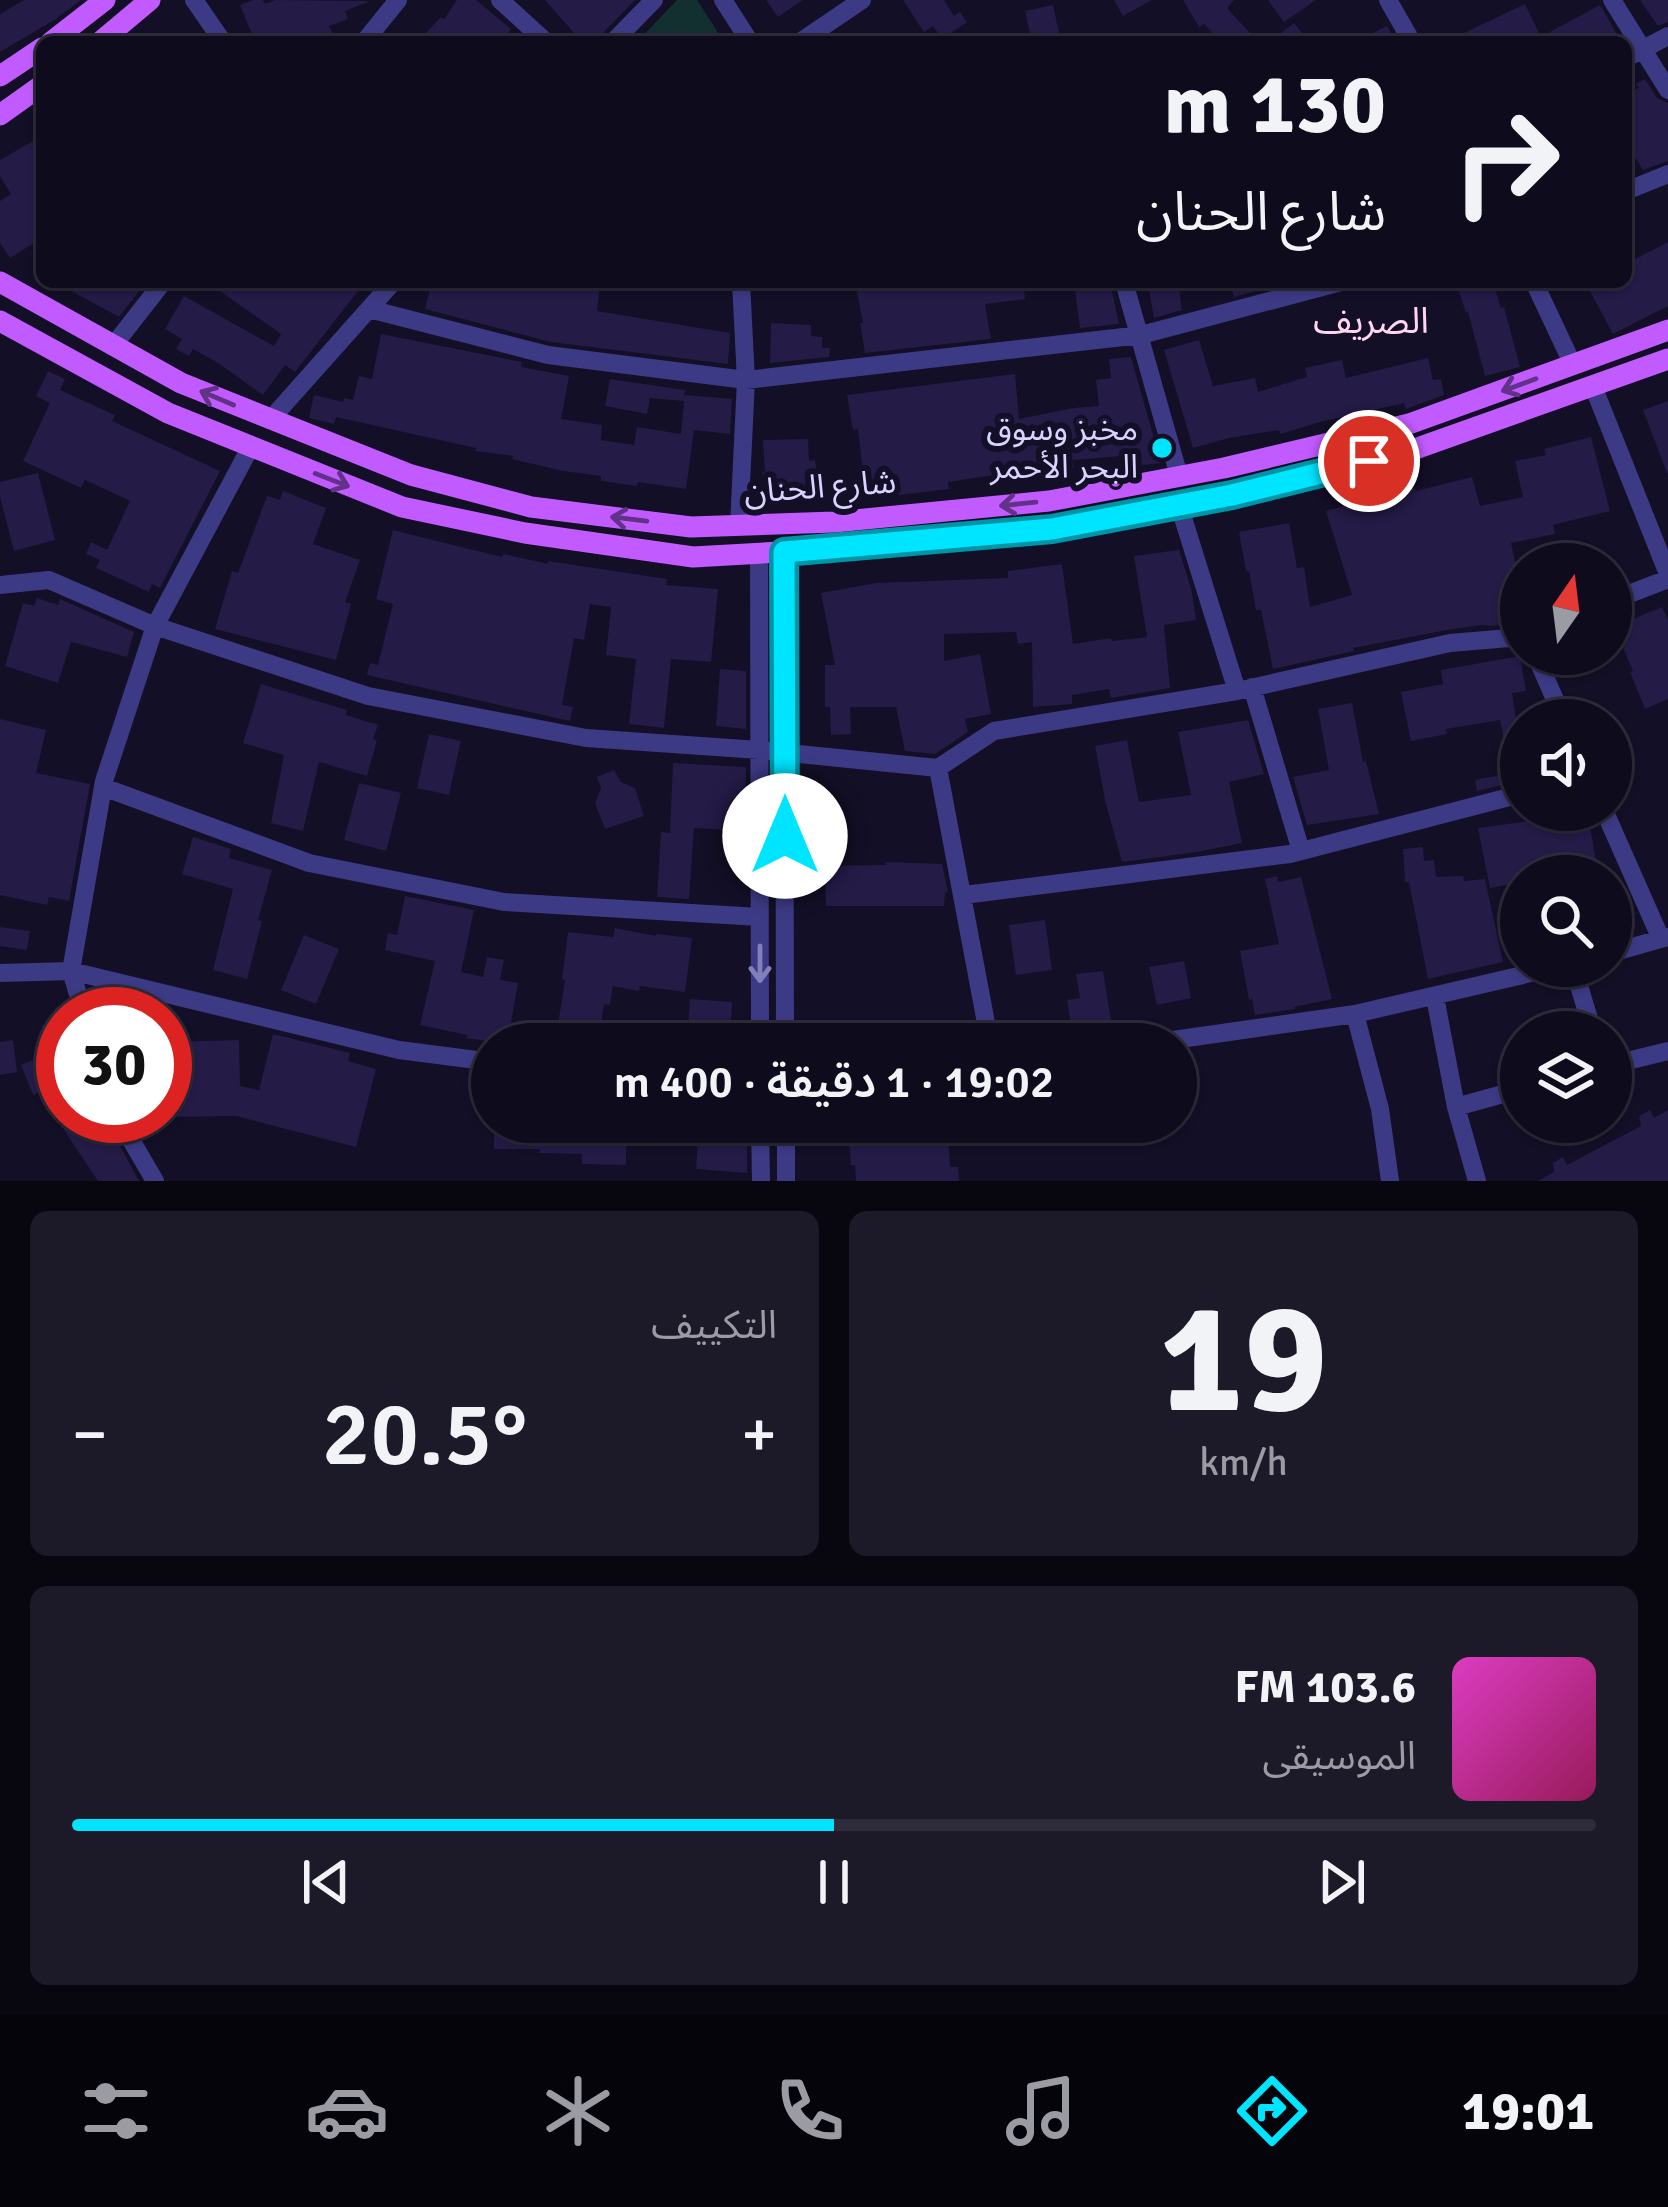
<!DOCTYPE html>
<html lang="ar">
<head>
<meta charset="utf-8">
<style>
	:root { --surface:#0e0b1c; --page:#1c1929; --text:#f1f3f6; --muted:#9b9ba3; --line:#2e2b3b; --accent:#00e5ff }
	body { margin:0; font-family:Signika,"Noto Sans Arabic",sans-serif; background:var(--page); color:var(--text); direction:rtl; height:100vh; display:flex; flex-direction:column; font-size:45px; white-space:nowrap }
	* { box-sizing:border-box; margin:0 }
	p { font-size:39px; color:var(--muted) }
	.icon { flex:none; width:66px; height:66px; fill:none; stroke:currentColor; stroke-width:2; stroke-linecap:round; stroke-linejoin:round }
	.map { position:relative; height:1181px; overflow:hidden; direction:ltr }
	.panel { display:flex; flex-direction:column; gap:30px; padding:30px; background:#08060f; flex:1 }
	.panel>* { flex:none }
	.banner { position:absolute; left:36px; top:36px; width:1596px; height:252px; border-radius:18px; box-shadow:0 3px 9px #0004,0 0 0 3px var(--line); direction:rtl; background:#0e0b1c; color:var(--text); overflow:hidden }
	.needle { width:78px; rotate:14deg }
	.controls { position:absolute; left:1500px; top:543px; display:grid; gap:24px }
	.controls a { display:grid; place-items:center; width:132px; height:132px; border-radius:50%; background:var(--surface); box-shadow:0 3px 9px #0004,0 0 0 3px var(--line); font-size:60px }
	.speed { position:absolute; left:36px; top:987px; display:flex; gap:24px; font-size:60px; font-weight:700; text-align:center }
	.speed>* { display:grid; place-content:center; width:156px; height:156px; border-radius:50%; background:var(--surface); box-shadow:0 3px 9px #0004,0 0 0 3px var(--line); line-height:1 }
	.speed .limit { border:18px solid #d22; background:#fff; color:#111 }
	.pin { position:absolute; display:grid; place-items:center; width:102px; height:102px; color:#fff; margin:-51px; border:6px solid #fff; border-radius:50%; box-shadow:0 3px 12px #0007 }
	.me { position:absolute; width:132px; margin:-66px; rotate:0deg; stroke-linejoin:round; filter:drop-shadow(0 0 9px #0008) }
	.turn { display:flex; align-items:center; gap:42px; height:252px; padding:0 48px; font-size:54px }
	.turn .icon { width:156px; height:156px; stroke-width:2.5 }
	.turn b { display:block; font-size:84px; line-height:102px }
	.big { font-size:90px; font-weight:600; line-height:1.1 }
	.panel .tile { flex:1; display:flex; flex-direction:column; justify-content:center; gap:18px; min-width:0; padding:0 42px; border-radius:18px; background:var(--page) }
	.panel .dial { align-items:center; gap:0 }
	.dial b { font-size:156px; line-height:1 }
	.song { display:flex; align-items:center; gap:36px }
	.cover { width:144px; height:144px; border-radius:18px; background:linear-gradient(135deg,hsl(310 70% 55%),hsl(330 70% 35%)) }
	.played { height:12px; border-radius:6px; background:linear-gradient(90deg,var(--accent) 50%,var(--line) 50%) }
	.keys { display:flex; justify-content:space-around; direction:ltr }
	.heat { display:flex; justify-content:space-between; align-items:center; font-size:66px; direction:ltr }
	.panel .tiles { flex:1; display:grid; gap:30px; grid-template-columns:1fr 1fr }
	.tile:last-child { grid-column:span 2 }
	.trip { position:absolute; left:471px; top:1023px; width:726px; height:120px; border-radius:60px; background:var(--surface); box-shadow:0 3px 9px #0004,0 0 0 3px var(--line); font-weight:600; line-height:120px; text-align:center; direction:rtl }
	.tabs { display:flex; height:192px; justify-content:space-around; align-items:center; background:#06040b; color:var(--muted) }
	.tabs .icon { width:84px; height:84px }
	.tabs .current { color:var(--accent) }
	.tabs b { font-size:54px; color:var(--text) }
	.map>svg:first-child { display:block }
	.green { fill:#12302f }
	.building { fill:#241b47 }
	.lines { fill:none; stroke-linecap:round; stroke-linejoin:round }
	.minor { stroke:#3d3a85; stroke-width:18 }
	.major { stroke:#c25bff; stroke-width:21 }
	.oneway { stroke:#623188 }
	.oneway2 { stroke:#837fbc }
	.route-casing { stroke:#0095a6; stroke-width:30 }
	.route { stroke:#00e5ff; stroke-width:21 }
	.poi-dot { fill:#00e5ff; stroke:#130f26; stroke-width:4.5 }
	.labels { text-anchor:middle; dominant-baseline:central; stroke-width:12; stroke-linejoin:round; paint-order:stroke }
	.poi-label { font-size:33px; fill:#d9d4ff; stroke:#130f26; text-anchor:end }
	.street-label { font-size:33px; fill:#d9d4ff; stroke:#130f26 }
	.neighbourhood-label { font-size:36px; fill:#ffd6f0; stroke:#130f26 }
</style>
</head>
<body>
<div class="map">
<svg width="1668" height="1181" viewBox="0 0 1668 1181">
	<rect width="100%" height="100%" fill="#130f26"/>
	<path class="green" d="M677,0H697L724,42H637Z"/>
	<path class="building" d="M24,0H81L56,19L0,52V14Z
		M253,0H263L265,4L275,0L370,1L345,11L348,19L329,26L337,42H311L306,35L288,42H255L240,5Z
		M457,0H476L511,29L502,42H417L441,17L444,19Z
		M545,0H635L603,33L600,42H582Z
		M766,0H803L778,17Z
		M903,0H944L954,16L960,12L967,22L942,39L933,26L924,32Z
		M1114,0H1152L1123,16Z
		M1183,0H1234L1227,8L1258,42H1221L1204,24L1199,27Z
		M1268,0H1316L1284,22Z
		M1640,0H1668V22L1658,26Z
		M1525,4L1539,33L1518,42H1445Z
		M1053,5L1061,42H1032L1025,11Z
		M1600,5L1621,41L1555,42L1550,32Z
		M1294,23L1309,42H1269Z
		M1387,26L1396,42H1354Z
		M1645,79L1657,98L1668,103V161L1643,170L1626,143V94L1639,88L1636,84Z
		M42,136V238L10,258L0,243V201L11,194L0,176V160Z
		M1668,242V306L1613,334L1585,282H1626V264Z
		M55,282H146L119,317Z
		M207,282H365L295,372L285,365L263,395L218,363L193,349L189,356L176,349L182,339L165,329L184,296L274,346L281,334Z
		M432,282H600L597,311L730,333L728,364L551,342L425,309Z
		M855,282H1023L1025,299L985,304L991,339L865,353L860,323H863Z
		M1074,282H1110L1119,324L1080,328Z
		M1161,282H1178L1182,310L1154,318L1148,284Z
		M1230,282H1288L1234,297Z
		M1456,282H1493L1501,308L1504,307L1520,367L1485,376L1468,312L1466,313Z
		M771,323L811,325V336L822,337V348H830L829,357L770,363Z
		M381,334L512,360L522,362L521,367L569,376L561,419L602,425L601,440L634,445L637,427L681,434L684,401L650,398L647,414L605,406L610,379L685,390L684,399L685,395L732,399L730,434L694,430L686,489L638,482L637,486L601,481V476L563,471L512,459L513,456L476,451V448L336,417L334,424L309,418L314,395L343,402L344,398L353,400L359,376L372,379Z
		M1199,340L1213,386L1255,378L1258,392L1307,377L1305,368L1342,360L1346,378L1428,358L1433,380L1441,379L1444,395L1406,409L1404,403L1324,421L1280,434L1279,430L1229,438L1193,448L1164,350Z
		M1131,357L1161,463L1123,467L1122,456L1072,460L1074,468L1039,474L1037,465L993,470L994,475L948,482L949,489L866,499L858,429L853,430L847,395L1015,374L1019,419L1073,408L1099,406L1096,380L1111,378L1109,359Z
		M48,371L65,379L60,390L115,415L112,421L220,471L160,588L152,584L149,592L96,568L100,560L86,554L91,542L107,550L130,501L85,480L81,488L23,461L50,403L36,396Z
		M1668,401V473H1667L1643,410Z
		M1591,437L1610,511L1553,525L1555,534L1511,543L1521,588V620L1494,626L1481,625L1447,630L1353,648L1354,651L1273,669L1261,610H1256L1249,571H1246L1239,532L1289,523L1297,568L1304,567L1310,607L1352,595L1326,511L1361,501L1360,498L1415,488L1416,491L1472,477L1480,506L1523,497L1515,461L1546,455L1544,449Z
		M808,439L809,461L815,460L819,490L764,497L762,472H765L763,440Z
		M38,473L55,540L14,551L0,497V482Z
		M283,491L326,508L313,544L360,560L345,602L351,604L336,660L215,629L232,571L238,573L267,496L280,500Z
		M393,530L502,557L503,554L548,564V561L667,579L666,585L718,589L711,662L671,659L664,728L629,724L636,659L606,655L611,607L590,604L584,640L574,638L562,705L573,707L570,721L367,675L370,663L378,665L393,604L376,599Z
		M1179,550L1192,592L1196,620L1164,625L1170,688L1111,698L1109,689L1072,695V704L1033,707L1032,642L1018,644L1016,632L944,634V661L980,654L991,714L965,719L968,732L935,754L905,751L896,707H850L851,734L831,735L830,707H825V665H835L821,593L876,583L1008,578V571L1062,564L1073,644L1111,638L1112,641L1147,637L1134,556Z
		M37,598L58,605L60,599L134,632L127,657L71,642L58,683L5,666L23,603L34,606Z
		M1662,607L1668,620V699L1645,709L1630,672L1633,671L1614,627Z
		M1520,656L1526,691L1512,693L1516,720L1521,719V781L1512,782L1500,720L1446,729L1447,734L1411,741L1401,692L1443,684L1441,670Z
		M720,669L746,671V729L716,726Z
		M261,684L347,710L346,715L378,725L373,739L377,740L367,776L319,762L303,831L271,823L284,755L243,743Z
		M1352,703L1363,762L1366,761L1379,814L1307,825L1293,777L1329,770L1318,709Z
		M0,719L46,730L36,773L90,784L69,901L49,897L47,905L0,895Z
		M1248,720L1264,774L1229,782L1242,843L1197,852L1122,862L1105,800L1095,746L1127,740L1139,802L1191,795L1178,732Z
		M429,734L461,741L449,795L417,788Z
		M673,763L746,767V831L694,828L689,899L657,897L661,832L670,833Z
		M614,770L621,782L635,788L644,816L605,829L595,803L601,788L597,777Z
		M1500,775L1502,785L1477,791L1475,780Z
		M359,783L401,793L386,851L344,840Z
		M1550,810H1568L1569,817L1588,814L1596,862L1552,869L1553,875L1546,876H1521V882L1490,888L1478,828L1551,818Z
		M193,837L231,849L229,858L272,870L258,920L262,921L247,979L213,970L233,889L182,874Z
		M1423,847L1424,861L1434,860L1436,877L1463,876L1464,881L1485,879L1503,962L1428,979L1409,882H1405L1403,849Z
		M886,862L942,864L948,893L945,892L944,906H826L825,866L886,865Z
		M1277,876L1278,882L1301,877L1332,999L1294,1007L1295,1009L1255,1015L1252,999L1249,1000L1240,951L1279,944L1265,879Z
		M405,896L474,910L461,972L483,977L487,957L504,960L500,980L518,983L507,1044L466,1038L467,1035L420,1025L435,961L385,950L388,933L397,935Z
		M1045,920L1052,970L1016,975L1009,925Z
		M0,927L30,931L27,950L0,946Z
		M615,928L656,936V934L692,938L685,992L640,986L639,991L613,986L610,1005L604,1004L598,1044H555L565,980L562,979L568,932L613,937Z
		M304,935L339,949L316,1004L281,990Z
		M1184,961L1191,998L1157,1005L1149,967Z
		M1103,971L1111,1020L1071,1026L1067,1000L1080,998L1076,974Z
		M690,999L732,1002L731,1020H737L736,1044H687Z
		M273,1034L350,1053L348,1061L376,1069L356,1147L236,1116L165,1117V1042L239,1040L240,1086L259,1090Z
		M13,1040L17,1072L0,1075V1042Z
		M63,1048V1105L52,1110L44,1090L33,1095L21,1065Z
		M1650,1110L1654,1118L1668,1110V1181H1538L1554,1172L1553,1163L1563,1157L1567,1165L1641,1126L1639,1116Z
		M58,1116H104L139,1181H98L64,1130Z
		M494,1122H626V1165L582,1164V1154L539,1153L540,1149H494Z
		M699,1122L747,1123V1173L696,1169Z
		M848,1122H947L950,1167H958L959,1181H856L855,1165L851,1166Z"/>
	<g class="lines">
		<path class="minor" d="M194,0L223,42
			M500,0L546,42
			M723,0L750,42
			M1388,0L1412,42
			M1612,0L1668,90
			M364,42L398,0
			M613,42L654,0
			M800,42L862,0
			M1626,58L1668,36
			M1626,191L1668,174
			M1124,282L1179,476
			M1534,282L1573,365
			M369,309L548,355L746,380L1141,335L1341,282
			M113,346L163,282
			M1593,386L1668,574
			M270,420L393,282
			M1179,505L1237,691
			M739,525L746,380L741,282
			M784,552L785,1044
			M759,553L760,1044
			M0,585L49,580L155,626L368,696L586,738L759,750L938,768L994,731L1237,691L1450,643L1521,637
			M1611,601L1668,579
			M1535,654L1564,720
			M1252,687L1301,851
			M938,768L990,1044
			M103,787L309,863L504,902L760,917
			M1604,810L1661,939
			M964,895L1290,854L1521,794
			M1611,953L1668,937
			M1573,966L1593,1032
			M0,973L71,971L399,1050L492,1062
			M1435,997L1456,1107L1477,1181
			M84,1014L71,971L104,781L155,626L250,448
			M1355,1014L1380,1109L1390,1181
			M1145,1044L1355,1014L1561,966
			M1611,1065L1668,1051
			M1456,1107L1521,1089
			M117,1116L155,1181
			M760,1122L761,1181
			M786,1122V1181"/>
		<path class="major" d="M51,42L105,0
			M100,42L150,0
			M0,76L42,48
			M0,115L42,85
			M0,282L181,383L411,475L531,507L691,527L834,522L1049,501L1224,468L1409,424L1668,330
			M0,321L168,413L402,507L525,533L693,557L833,549L1051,529L1232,495L1415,449L1668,359"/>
	</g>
	<defs><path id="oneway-shaft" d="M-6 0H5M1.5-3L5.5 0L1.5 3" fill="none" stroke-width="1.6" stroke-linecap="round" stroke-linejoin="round" transform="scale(3)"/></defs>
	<g class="oneway">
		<use href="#oneway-shaft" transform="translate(1519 385) rotate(160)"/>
		<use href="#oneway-shaft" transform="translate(217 398) rotate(-157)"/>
		<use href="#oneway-shaft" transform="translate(332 480) rotate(21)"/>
		<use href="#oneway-shaft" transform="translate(1018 504) rotate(174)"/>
		<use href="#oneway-shaft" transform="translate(629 519) rotate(-173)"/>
	</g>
	<use class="oneway2" href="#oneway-shaft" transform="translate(760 964) rotate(90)"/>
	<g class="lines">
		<defs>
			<path id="route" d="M785,836L784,552L1052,529L1232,495L1369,461"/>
		</defs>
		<use href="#route" class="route-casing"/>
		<use href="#route" class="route"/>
	</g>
	<circle class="poi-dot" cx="1162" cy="448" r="12"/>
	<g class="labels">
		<g class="poi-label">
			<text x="1138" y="429">مخبز وسوق<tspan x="1138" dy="38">البحر الأحمر</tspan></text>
		</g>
		<g class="street-label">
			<text transform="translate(820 487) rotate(-4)">شارع الحنان</text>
		</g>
		<g class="neighbourhood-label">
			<text x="1371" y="321">الصريف</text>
		</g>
	</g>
</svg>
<div class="controls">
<a><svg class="needle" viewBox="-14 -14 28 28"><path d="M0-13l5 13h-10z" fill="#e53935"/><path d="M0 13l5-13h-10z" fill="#9b9ba3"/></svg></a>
<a><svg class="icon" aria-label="sound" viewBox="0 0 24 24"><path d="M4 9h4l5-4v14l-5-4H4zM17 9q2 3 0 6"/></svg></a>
<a><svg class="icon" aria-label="search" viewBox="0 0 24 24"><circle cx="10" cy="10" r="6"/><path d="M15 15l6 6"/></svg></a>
<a><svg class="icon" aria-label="layers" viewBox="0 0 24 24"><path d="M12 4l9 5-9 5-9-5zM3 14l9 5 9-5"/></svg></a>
</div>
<div class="speed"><div class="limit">30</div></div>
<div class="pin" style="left:1369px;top:461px;background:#d93025"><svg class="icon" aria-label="arrive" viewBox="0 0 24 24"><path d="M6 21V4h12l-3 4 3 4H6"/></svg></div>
<svg class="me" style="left:785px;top:836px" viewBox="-20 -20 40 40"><circle r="19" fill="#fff"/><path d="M0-13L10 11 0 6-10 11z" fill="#00e5ff"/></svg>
<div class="trip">19:02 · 1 دقيقة · 400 m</div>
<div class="banner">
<div class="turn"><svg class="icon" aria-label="right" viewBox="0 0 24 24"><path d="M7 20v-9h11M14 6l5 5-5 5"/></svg><div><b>130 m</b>شارع الحنان</div></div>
</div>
</div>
<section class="panel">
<div class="tiles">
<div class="tile dial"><b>19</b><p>km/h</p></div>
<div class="tile"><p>التكييف</p>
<div class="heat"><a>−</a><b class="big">20.5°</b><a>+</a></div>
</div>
<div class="tile">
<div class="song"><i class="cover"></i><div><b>103.6 FM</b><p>الموسيقى</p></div></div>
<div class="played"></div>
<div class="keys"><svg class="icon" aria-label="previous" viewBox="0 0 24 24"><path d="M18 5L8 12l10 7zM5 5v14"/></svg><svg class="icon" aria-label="pause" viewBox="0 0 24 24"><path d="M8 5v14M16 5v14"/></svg><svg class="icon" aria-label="next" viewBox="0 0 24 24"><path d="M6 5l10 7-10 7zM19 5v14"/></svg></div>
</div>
</div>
</section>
<nav class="tabs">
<b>19:01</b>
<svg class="icon current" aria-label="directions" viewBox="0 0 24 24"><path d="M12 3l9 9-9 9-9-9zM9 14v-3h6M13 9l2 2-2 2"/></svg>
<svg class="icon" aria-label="music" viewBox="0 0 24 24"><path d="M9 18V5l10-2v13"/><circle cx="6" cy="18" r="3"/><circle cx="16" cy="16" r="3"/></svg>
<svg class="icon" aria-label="phone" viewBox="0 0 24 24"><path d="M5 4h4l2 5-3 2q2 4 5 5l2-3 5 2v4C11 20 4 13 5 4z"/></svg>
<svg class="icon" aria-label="climate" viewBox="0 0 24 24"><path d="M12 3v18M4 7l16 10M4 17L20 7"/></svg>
<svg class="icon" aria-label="car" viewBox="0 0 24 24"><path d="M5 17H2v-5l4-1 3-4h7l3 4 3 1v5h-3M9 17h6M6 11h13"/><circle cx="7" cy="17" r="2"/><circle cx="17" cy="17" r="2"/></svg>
<svg class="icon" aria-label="filters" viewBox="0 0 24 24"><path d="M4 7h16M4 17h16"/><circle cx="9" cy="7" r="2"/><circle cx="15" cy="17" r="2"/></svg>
</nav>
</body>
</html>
